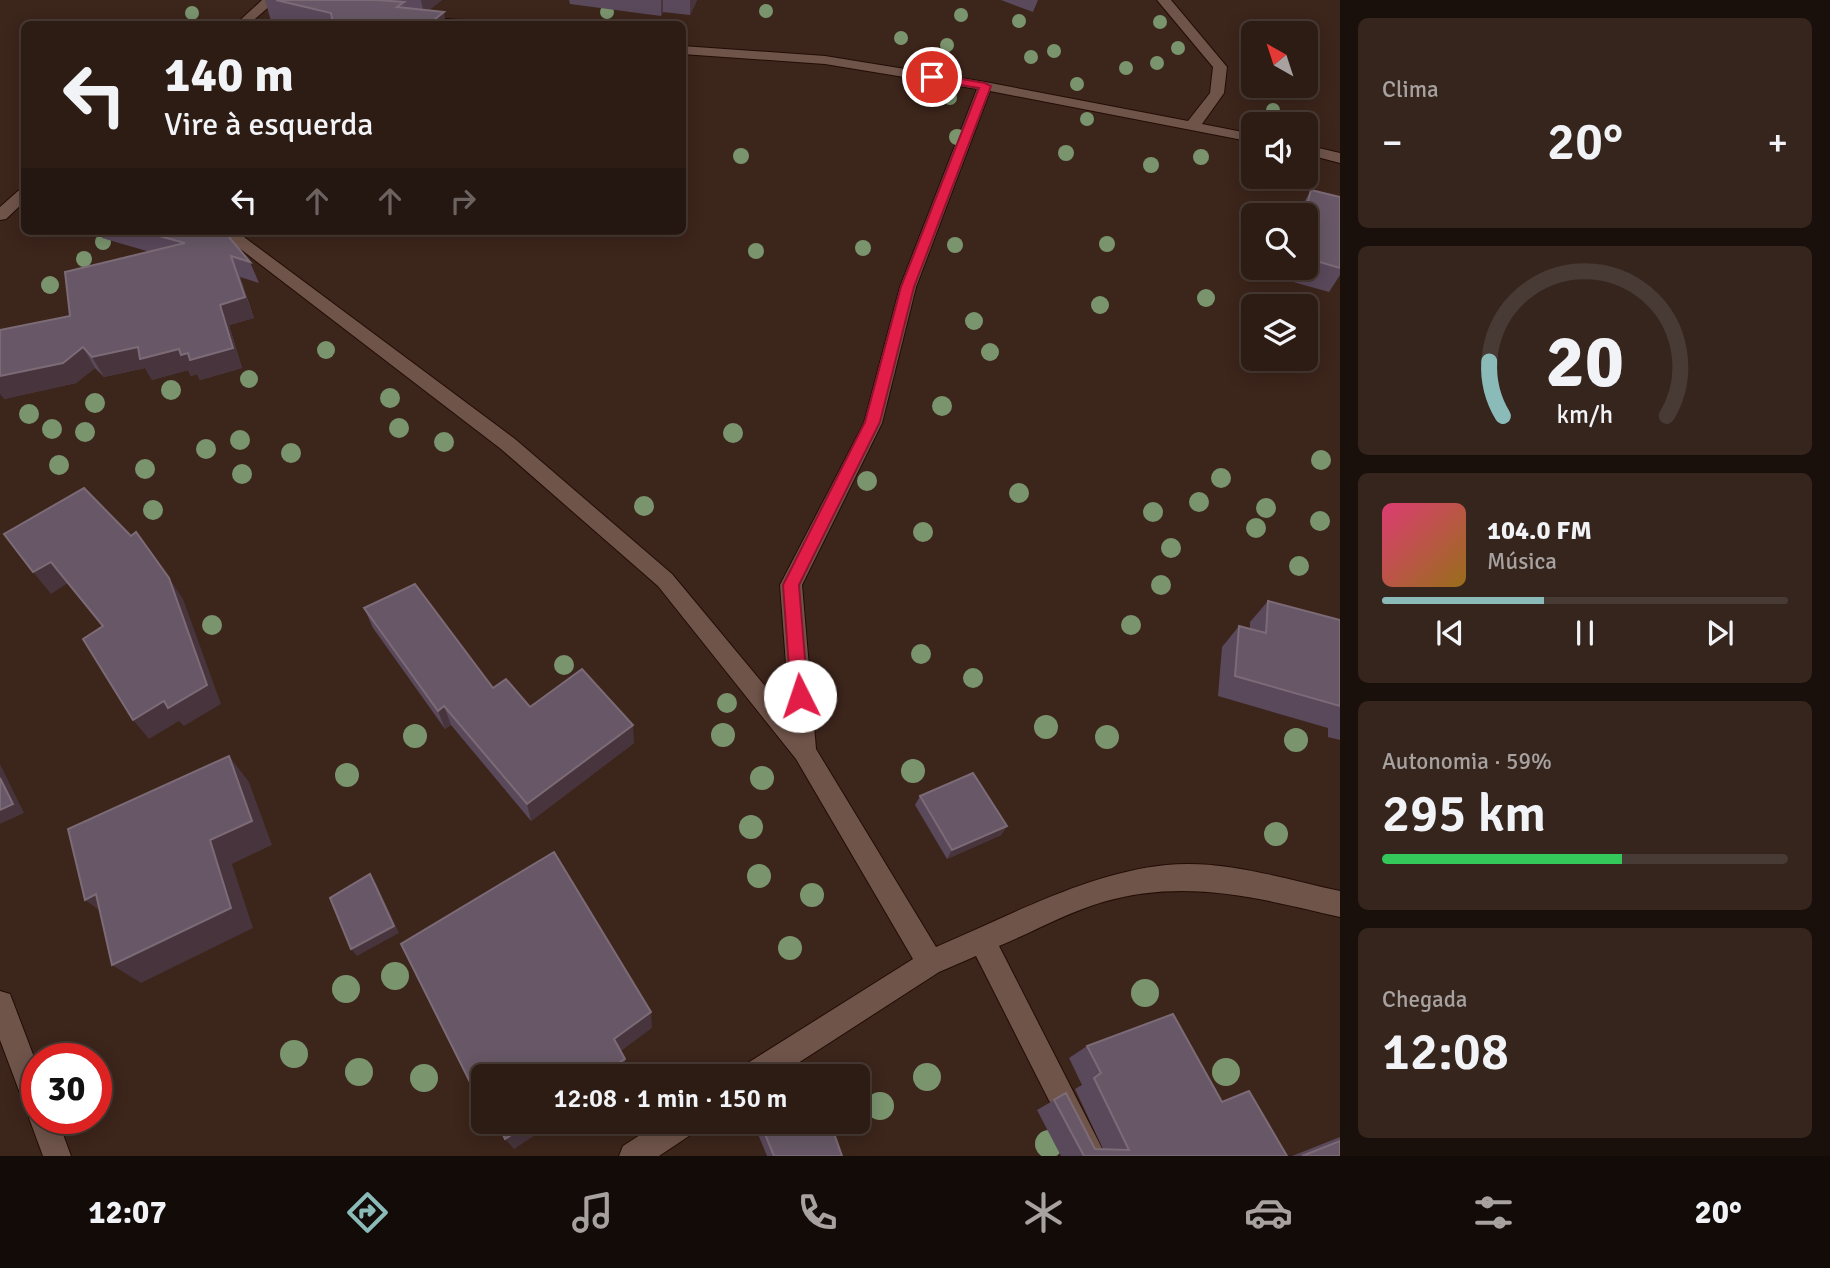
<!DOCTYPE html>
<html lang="pt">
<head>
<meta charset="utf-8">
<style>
	:root { --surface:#2d1c14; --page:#35251d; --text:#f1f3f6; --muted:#a7a1a0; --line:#483a34; --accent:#8bbbb9 }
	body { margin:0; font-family:Signika,sans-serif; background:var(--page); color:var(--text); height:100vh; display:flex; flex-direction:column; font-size:26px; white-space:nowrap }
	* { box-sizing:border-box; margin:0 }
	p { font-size:23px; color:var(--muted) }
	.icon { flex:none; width:38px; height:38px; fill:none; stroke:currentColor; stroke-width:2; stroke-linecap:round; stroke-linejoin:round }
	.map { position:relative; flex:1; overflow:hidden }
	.drawer { display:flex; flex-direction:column; gap:18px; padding:18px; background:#190f0b; width:490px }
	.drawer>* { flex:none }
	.hud { position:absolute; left:21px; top:21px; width:665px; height:214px; border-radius:10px; box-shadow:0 4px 18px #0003,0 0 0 2px var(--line); background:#2d1c14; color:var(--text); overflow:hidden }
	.needle { width:46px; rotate:321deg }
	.fabs { position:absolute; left:1241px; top:21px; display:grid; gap:14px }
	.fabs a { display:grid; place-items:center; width:77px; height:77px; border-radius:10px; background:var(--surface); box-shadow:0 4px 18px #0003,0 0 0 2px var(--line); font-size:35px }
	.speed { position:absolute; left:21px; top:1043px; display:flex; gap:14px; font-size:35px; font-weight:700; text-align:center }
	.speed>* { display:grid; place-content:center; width:91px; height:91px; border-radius:50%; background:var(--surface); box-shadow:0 4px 18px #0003,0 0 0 2px var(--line); line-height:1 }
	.speed .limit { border:10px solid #d22; background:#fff; color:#111 }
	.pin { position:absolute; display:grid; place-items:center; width:60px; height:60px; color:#fff; margin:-30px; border:4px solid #fff; border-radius:50%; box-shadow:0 2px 7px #0007 }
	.me { position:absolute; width:77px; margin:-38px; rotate:356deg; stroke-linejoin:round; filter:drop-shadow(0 0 5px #0008) }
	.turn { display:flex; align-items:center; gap:24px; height:147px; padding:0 28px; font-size:32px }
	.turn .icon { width:91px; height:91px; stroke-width:2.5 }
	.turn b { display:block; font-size:49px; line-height:60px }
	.lanes { display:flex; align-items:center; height:66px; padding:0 28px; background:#0003; justify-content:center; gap:35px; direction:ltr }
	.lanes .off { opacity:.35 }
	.big { font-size:52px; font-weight:600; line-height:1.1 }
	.drawer .tile { flex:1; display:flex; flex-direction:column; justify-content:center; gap:10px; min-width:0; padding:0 24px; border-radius:10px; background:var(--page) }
	.drawer .dial { align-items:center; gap:0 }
	.dial svg { height:182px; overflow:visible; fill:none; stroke:var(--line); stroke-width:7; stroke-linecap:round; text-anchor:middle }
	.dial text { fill:var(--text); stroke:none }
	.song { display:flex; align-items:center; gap:21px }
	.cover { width:84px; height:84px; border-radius:10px; background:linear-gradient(135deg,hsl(340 70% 55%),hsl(40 70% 35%)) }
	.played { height:7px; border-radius:4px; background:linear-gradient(90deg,var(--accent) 40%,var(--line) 40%) }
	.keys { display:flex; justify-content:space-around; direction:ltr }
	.heat { display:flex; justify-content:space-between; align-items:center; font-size:38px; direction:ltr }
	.charge { height:10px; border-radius:5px; background:linear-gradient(90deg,#34c759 59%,var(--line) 0) }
	.trip { position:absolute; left:471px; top:1064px; width:399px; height:70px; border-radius:10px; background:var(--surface); box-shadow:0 4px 18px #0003,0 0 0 2px var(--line); font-weight:600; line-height:70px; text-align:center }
	.tab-bar { display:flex; height:112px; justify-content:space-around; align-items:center; background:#120b08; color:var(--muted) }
	.tab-bar .icon { width:49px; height:49px }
	.tab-bar .current { color:var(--accent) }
	.tab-bar b { font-size:32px; color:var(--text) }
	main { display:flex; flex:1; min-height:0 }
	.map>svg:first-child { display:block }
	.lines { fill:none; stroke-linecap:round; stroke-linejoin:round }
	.minor-casing { stroke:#220d05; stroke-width:2 }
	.minor { fill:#6f544a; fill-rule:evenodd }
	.tree { fill:#7a946e }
	.wall { fill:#5a485b }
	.shaded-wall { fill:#47343c }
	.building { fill:#685867; stroke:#7c6b77; stroke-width:2 }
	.route { fill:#e11d48; stroke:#92132f; stroke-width:2 }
</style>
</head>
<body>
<main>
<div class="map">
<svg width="1340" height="1156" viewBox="0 0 1340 1156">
	<rect width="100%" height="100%" fill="#3c251b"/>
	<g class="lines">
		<defs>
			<path id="minor" d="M262,0H277L249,24H236Z
				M1157,0H1171L1227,67L1224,93L1202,124L1253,134V142L990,91L916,287L882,423L802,585L816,749L936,947C1007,917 1087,873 1166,865C1224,859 1284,879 1340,891V917C1258,898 1186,878 1103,902C1068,912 1033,932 999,946L1106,1156H1077L976,956L939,972L778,1076H739L743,1066L913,959L796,759L658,586L501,449L217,231H236L515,439L672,574L790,716L780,585L864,423L900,287L977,89L825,64L682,54V46L825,56L985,82L1188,121L1210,93L1213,67Z
				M419,17L459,20L466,24H414V18Z
				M1306,145L1340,153V163L1306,154Z
				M24,189V202L6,219L0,220V207L18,191Z
				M0,991L10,994L37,1065V1118H57L71,1156H43L29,1118L31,1113L27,1112L0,1040Z
				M660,1122H699L695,1132L659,1156H619L623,1146Z"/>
		</defs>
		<use href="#minor" class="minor-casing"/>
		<use href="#minor" class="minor"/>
	</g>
	<g class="tree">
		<circle cx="766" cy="11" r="7"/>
		<circle cx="607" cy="12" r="7"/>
		<circle cx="192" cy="13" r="7"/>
		<circle cx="961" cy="15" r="7"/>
		<circle cx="1019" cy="21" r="7"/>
		<circle cx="1160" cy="22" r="7"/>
		<circle cx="901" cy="38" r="7"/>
		<circle cx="947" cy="45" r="7"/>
		<circle cx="1178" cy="48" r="7"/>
		<circle cx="1054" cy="51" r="7"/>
		<circle cx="1031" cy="57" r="7"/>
		<circle cx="1157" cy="63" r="7"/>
		<circle cx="1126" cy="68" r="7"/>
		<circle cx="1077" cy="84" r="7"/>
		<circle cx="950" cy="98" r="7"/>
		<circle cx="1273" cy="110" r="7"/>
		<circle cx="1087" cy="119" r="7"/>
		<circle cx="957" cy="137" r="8"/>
		<circle cx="1066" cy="153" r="8"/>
		<circle cx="741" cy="156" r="8"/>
		<circle cx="1201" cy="157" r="8"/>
		<circle cx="1151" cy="165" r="8"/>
		<circle cx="103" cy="242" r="8"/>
		<circle cx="1107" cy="244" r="8"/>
		<circle cx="955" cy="245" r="8"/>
		<circle cx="863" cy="248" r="8"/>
		<circle cx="756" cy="251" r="8"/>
		<circle cx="84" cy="259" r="8"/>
		<circle cx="50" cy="285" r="9"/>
		<circle cx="1206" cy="298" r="9"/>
		<circle cx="1100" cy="305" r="9"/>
		<circle cx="974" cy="321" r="9"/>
		<circle cx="326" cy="350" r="9"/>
		<circle cx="990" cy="352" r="9"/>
		<circle cx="249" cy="379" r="9"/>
		<circle cx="171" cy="390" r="10"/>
		<circle cx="390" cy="398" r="10"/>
		<circle cx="95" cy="403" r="10"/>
		<circle cx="942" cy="406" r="10"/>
		<circle cx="29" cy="414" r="10"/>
		<circle cx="399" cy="428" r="10"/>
		<circle cx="52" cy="429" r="10"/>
		<circle cx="85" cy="432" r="10"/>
		<circle cx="733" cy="433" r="10"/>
		<circle cx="240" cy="440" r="10"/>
		<circle cx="444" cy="442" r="10"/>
		<circle cx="206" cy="449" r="10"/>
		<circle cx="291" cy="453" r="10"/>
		<circle cx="1321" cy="460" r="10"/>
		<circle cx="59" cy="465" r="10"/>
		<circle cx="145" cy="469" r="10"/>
		<circle cx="242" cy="474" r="10"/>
		<circle cx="1221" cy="478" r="10"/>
		<circle cx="867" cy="481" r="10"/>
		<circle cx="1019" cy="493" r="10"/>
		<circle cx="1199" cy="502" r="10"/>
		<circle cx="644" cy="506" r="10"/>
		<circle cx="1266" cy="508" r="10"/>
		<circle cx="153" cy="510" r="10"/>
		<circle cx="1153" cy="512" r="10"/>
		<circle cx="1320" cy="521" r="10"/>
		<circle cx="1256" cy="528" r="10"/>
		<circle cx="923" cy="532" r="10"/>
		<circle cx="1171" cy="548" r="10"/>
		<circle cx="1299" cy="566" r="10"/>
		<circle cx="1161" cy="585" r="10"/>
		<circle cx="212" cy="625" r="10"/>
		<circle cx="1131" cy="625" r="10"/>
		<circle cx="921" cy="654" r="10"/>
		<circle cx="564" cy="665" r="10"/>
		<circle cx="973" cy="678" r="10"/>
		<circle cx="727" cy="703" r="10"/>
		<circle cx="1046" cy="727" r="12"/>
		<circle cx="723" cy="735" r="12"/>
		<circle cx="415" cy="736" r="12"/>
		<circle cx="1107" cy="737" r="12"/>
		<circle cx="1296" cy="740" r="12"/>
		<circle cx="913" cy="771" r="12"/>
		<circle cx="347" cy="775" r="12"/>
		<circle cx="762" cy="778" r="12"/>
		<circle cx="751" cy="827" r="12"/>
		<circle cx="1276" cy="834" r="12"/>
		<circle cx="759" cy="876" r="12"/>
		<circle cx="812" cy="895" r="12"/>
		<circle cx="790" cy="948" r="12"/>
		<circle cx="395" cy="976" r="14"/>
		<circle cx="346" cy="989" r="14"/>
		<circle cx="1145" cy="993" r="14"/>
		<circle cx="294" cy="1054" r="14"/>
		<circle cx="359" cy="1072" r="14"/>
		<circle cx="1226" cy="1072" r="14"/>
		<circle cx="927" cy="1077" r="14"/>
		<circle cx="424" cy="1078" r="14"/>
		<circle cx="880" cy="1106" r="14"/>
		<circle cx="1049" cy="1144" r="14"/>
	</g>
	<path class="wall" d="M265,0H442L429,10L446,24H287L271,21Z
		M569,0H697L690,15L663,12L661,16L570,4Z
		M1001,0H1038L1033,12Z
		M1311,190L1340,197V275L1329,292L1279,278L1282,268H1306V215H1297Z
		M99,231H224L250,262L259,283L240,277L254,318L229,325L242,368L200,380L197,374L191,376L188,370L152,380L145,368L104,377L95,368L76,383L4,399L70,316L150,252L102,238Z
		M1268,601L1340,620V740L1328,737V728L1218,696L1222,647L1239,626L1250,629V622Z
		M364,608L493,688L530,707L634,743L531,821L451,725L445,729L373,628Z
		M920,796L1007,826L1001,835L947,859L915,805Z
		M1087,1046L1222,1102L1287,1156H1061L1037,1110L1066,1093L1095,1149H1103L1075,1089L1082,1085L1069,1058Z
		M753,1122H830L842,1156H767Z
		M1340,1137V1156H1292Z"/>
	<path class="shaded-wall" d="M421,0H442L424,14Z
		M661,0H663V12L661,16Z
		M690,0H697L690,15Z
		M444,12L446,24H429Z
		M231,256L254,318L229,325L242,368L200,380L197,374L191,376L188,370L152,380L145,368L104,377L92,357L220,305Z
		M83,347L95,368L76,383L4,399L0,394V376Z
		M51,562L68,583L51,594L33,572Z
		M169,578L183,599L221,704L184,726L179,721L149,739L133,720Z
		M444,706L451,725L445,729L438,711Z
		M633,725L634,743L531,821L527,804Z
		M229,756L249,782L272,845L232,864L253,928L141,983L112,965L210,840Z
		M0,764L24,813L0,824Z
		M1007,826L1001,835L947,859L952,850Z
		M370,874L376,883L399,933L357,956L351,949Z
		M96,894L114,921L85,900Z
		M651,1012L652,1028L617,1054L614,1039Z
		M625,1059L628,1073L623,1076H599Z
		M493,1122H498L505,1131L501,1135L491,1124Z
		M531,1122H555L514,1149L505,1139Z"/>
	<path class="building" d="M276,0H378L404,2L397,7L444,12L429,24H333L331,13Z
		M1311,190L1340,197V268L1306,258V215H1304Z
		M141,231H224L250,262L231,256L245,297L220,305L233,348L190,360L188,353L181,355L179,349L140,359L138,347L92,357L83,347L63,363L0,376V330L70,316L65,272L185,243Z
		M84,488L131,536L136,532L169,578L207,685L168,708L164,701L133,720L83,639L103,626L51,562L33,572L4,534Z
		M415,584L493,688L506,679L530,707L582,669L633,725L527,804L444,706L438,711L364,608Z
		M1268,601L1340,620V706L1235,676L1239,626L1266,633Z
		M229,756L252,821L210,840L231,908L112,965L96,894L85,900L68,829Z
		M973,773L1007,826L952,850L920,796Z
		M0,778L13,804L0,810Z
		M554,852L651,1012L614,1039L625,1059L599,1076H483V1108L401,944Z
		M370,874L394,926L351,949L330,898Z
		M1173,1014L1222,1102L1249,1091L1287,1156H1084L1054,1100L1066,1093L1095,1149L1129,1150L1094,1078L1101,1073L1087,1046Z
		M497,1122H531L505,1139Z
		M760,1122H830L842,1156H774Z
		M1340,1141V1156H1302Z"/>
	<path class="route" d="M932,74L985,83L991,86L914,287L880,422L799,585L808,696L806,701L800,704L794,701L791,696L783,585L865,422L901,287L979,88L928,80V75Z"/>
</svg>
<div class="fabs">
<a><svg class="needle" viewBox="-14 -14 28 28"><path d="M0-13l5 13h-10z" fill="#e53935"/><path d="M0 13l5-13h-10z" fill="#a7a1a0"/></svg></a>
<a><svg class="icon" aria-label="sound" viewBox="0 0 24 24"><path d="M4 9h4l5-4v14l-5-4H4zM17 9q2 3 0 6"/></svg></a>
<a><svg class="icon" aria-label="search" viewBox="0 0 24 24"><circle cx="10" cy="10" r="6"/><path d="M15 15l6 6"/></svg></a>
<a><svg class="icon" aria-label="layers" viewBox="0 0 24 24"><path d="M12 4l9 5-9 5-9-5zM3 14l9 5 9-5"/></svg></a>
</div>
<div class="speed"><div class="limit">30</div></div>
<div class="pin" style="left:932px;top:77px;background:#d93025"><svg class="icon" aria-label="arrive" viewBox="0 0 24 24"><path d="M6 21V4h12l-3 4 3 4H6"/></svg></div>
<svg class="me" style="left:800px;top:696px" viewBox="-20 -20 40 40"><circle r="19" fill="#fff"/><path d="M0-13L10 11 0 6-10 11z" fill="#e11d48"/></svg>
<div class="trip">12:08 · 1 min · 150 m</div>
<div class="hud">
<div class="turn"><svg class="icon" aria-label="left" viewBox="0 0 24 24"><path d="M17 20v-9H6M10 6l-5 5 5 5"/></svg><div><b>140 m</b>Vire à esquerda</div></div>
<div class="lanes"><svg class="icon" aria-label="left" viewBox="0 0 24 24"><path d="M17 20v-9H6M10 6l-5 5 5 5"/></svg><svg class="icon off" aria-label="ahead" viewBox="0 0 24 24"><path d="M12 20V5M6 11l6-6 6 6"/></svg><svg class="icon off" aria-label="ahead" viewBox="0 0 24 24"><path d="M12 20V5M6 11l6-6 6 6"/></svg><svg class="icon off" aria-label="right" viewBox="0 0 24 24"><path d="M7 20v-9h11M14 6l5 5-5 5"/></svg></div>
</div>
</div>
<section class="drawer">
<div class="tile"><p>Clima</p>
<div class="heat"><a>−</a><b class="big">20°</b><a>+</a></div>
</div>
<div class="tile dial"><svg viewBox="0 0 100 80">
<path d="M14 69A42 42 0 1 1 86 69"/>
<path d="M14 69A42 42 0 0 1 8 45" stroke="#8bbbb9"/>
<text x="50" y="56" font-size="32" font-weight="700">20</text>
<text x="50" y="72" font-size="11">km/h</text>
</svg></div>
<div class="tile">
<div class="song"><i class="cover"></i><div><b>104.0 FM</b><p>Música</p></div></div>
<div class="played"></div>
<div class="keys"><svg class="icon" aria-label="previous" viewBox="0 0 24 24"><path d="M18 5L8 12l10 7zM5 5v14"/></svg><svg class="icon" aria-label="pause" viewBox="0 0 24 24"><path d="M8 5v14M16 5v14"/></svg><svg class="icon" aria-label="next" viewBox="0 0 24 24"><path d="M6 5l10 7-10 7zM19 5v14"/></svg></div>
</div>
<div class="tile"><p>Autonomia · 59%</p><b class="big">295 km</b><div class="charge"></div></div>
<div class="tile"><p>Chegada</p><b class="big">12:08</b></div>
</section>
</main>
<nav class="tab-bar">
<b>12:07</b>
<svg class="icon current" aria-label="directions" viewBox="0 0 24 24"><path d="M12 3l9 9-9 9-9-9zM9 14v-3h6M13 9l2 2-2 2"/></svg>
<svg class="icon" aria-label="music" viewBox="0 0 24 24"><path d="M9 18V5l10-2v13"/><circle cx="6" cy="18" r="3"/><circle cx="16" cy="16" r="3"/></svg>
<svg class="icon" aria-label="phone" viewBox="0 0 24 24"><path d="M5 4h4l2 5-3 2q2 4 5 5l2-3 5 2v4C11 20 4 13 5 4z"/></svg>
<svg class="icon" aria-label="climate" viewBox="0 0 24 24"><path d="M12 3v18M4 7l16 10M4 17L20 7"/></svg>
<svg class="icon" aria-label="car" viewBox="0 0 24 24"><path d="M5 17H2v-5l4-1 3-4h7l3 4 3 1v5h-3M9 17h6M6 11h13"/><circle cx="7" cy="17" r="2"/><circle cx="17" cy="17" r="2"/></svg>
<svg class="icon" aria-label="filters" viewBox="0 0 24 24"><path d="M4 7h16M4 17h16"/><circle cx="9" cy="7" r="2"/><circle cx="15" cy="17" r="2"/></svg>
<b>20°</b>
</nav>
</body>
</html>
